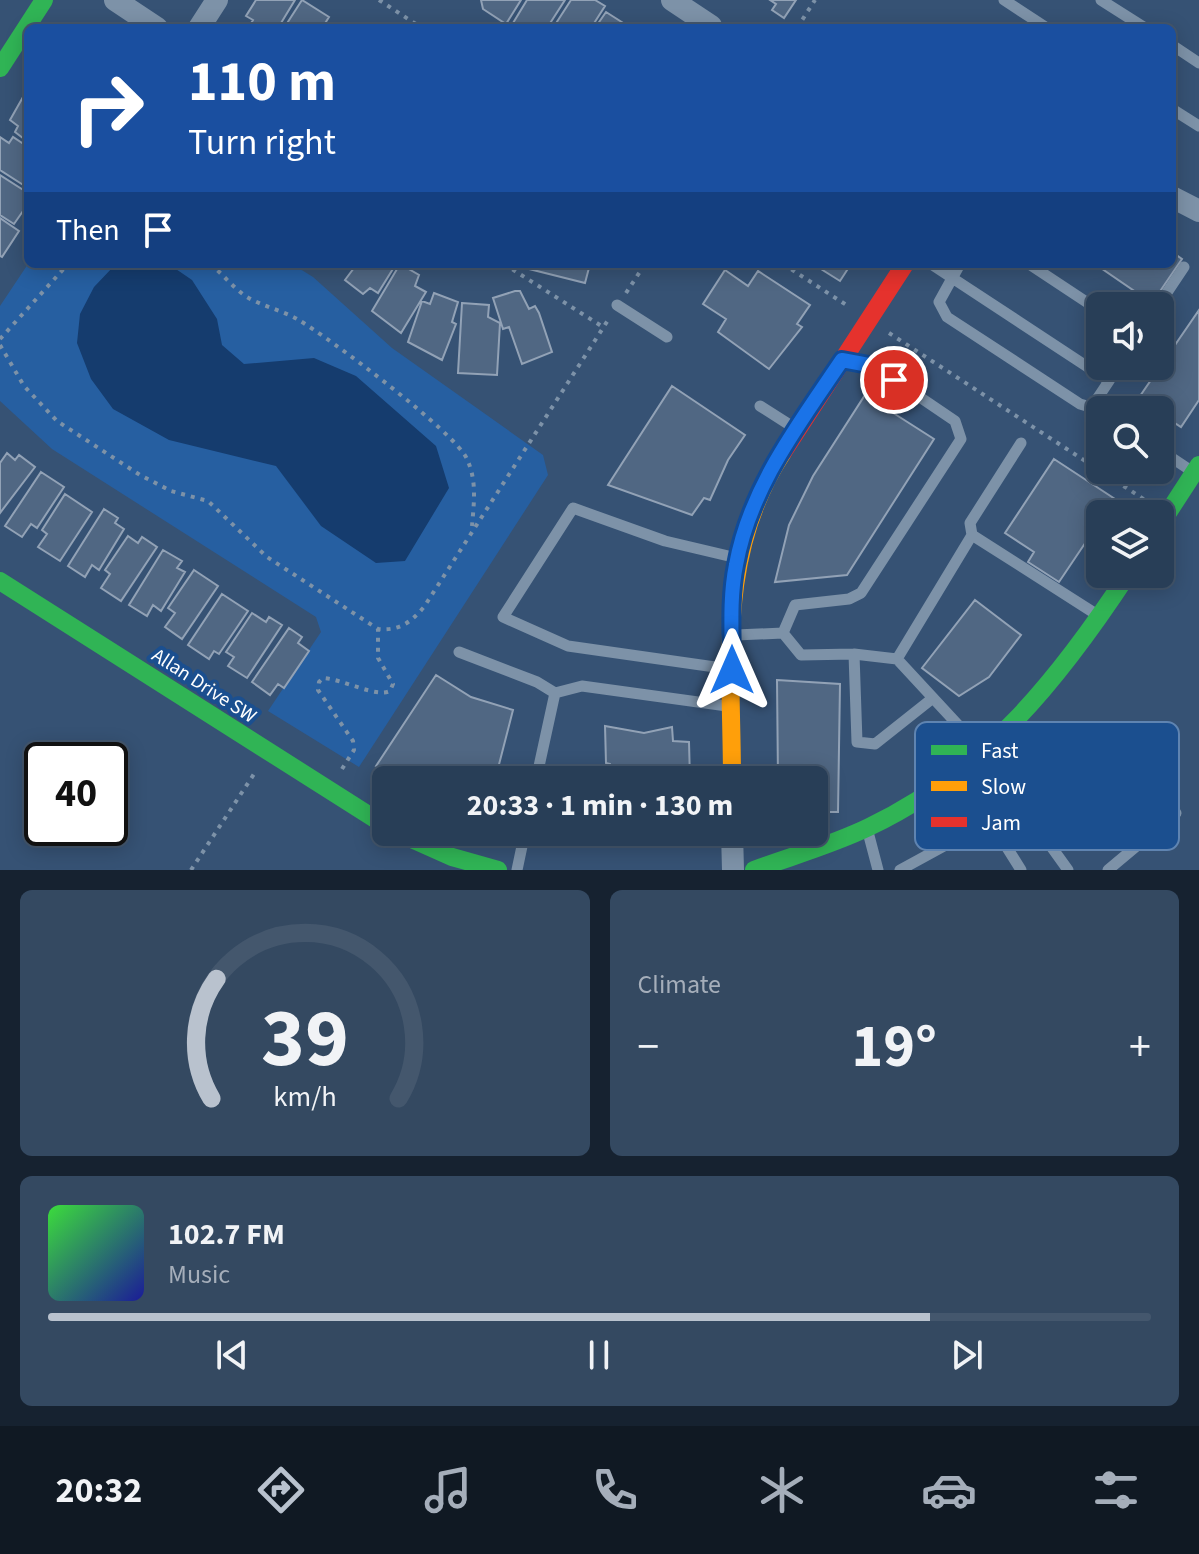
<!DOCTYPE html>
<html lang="en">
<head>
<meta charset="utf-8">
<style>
	:root { --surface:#283e57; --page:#344961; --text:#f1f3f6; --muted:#a5aeba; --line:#44576d; --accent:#b9c2ce }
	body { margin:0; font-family:"Source Sans 3",sans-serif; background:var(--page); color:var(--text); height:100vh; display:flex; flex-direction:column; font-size:30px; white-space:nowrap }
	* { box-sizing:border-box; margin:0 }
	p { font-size:26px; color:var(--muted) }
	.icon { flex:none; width:44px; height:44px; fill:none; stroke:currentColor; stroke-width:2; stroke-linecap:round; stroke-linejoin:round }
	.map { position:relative; height:870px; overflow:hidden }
	.sheet { display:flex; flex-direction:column; gap:20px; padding:20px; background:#162230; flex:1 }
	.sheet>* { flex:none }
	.banner { position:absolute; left:24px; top:24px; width:1152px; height:244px; border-radius:12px; box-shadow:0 4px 20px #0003,0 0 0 2px var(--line); background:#1a4fa0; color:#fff; overflow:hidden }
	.buttons { position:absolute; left:1086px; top:292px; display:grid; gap:16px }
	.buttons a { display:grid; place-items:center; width:88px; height:88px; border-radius:12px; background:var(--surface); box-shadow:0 4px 20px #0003,0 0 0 2px var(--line); font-size:40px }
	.speed { position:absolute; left:24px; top:742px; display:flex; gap:16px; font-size:40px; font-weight:700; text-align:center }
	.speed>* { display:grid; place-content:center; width:104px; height:104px; border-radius:50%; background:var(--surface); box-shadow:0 4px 20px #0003,0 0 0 2px var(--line); line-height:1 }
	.speed .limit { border:4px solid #111; border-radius:12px; background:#fff; color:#111 }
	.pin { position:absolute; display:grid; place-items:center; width:68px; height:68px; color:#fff; margin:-34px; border:4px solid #fff; border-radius:50%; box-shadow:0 2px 8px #0007 }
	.me { position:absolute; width:88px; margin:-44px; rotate:0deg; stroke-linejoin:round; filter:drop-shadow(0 0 6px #0008) }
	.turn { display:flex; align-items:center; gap:28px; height:168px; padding:0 32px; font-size:36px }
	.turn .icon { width:104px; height:104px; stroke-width:2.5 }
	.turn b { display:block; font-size:56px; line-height:68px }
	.then { display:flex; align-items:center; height:76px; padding:0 32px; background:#0003; gap:16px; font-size:30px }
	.big { font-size:60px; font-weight:700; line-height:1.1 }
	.sheet .widget { flex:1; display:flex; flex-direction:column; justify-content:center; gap:12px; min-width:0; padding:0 28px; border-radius:12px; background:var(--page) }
	.sheet .dial { align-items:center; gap:0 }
	.dial svg { height:208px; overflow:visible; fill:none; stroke:var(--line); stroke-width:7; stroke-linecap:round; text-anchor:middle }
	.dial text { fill:var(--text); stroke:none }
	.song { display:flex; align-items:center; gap:24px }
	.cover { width:96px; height:96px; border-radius:12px; background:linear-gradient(135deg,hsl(120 70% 55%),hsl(240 70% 35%)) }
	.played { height:8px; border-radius:4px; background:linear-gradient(90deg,var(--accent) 80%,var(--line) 80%) }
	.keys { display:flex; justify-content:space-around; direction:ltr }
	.heat { display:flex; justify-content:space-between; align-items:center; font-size:44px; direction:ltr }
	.sheet .tiles { flex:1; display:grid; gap:20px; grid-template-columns:1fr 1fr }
	.widget:last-child { grid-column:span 2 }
	.trip { position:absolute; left:372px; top:766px; width:456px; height:80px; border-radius:12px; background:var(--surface); box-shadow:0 4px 20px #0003,0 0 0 2px var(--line); font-weight:700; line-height:80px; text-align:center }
	.dock { display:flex; height:128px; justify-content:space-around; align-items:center; background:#101923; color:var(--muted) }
	.dock .icon { width:56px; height:56px }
	.dock .on { color:var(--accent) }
	.dock b { font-size:36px; color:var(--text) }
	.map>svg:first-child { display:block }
	.green { fill:#265fa1 }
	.water { fill:#153c6e }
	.building { fill:#506783; stroke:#92a2b6; stroke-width:2 }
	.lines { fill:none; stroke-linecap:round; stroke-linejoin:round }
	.path { stroke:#7d92a8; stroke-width:4; stroke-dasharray:4 6; stroke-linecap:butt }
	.lane { stroke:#7d92a8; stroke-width:11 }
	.street { stroke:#7d92a8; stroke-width:22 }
	.fast { stroke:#30b455; stroke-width:18 }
	.slow { stroke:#ff9f0a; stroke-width:18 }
	.jam { stroke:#e5322d; stroke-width:18 }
	.route-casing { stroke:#114b97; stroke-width:20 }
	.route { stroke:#1a73e8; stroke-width:14 }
	.labels { text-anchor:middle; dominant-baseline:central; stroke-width:8; stroke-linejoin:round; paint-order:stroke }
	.street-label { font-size:20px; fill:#fff; stroke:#1b4f8f }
	.key { fill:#1b4f8f; stroke:#5f84b1; stroke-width:2 }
	.key-label { font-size:22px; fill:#fff }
</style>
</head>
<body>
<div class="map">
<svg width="1199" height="870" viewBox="0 0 1199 870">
	<rect width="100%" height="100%" fill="#365274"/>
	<path class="green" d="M28,264H292L313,277L392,348L543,455L548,475L359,767L268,711L321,632L316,617L52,449L0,401V306Z"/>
	<path class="water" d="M125,264L170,265L192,280L217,319L222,345L244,364L314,358L356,376L436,446L449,488L405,561L376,563L321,526L276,466L169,440L113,409L91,379L77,343L80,314L94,287L113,267Z"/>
	<path class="building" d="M256,0H295L278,28H248L253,20L246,16Z
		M302,0L329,17L322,28H284Z
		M481,0H521L506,24L483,9Z
		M527,0H565L547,28H510Z
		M571,0H595L605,6L591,28H553Z
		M770,0H796L784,18L772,10L776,4Z
		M606,12L631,28H595Z
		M23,97L28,101V142L15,132L18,126L10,120Z
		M0,137L9,143L13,137L28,147V188L0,170Z
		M0,175L28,193V214L23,211L14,224L0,215Z
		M0,218L19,231L2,257L0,256Z
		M1172,252L1182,259L1152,303L1095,264H1172Z
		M357,264H396L378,293L370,288L363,294L345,280Z
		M400,264L419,275L415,286L426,292L401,333L372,311Z
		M526,264H590L585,283L525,268Z
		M813,264H851L840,281Z
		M725,270L748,286L758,271L810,305L797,324L802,327L769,369L718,332L726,319L703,304Z
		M515,291H520L529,309L535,306L539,313L552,352L522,364L509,327L503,329L493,298Z
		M434,293L458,302L452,322L456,324L442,360L408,342L422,301L430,304Z
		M462,303L489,305L488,317L500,323L497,375L458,373Z
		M1199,310V400L1181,427L1138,399Z
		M672,386L745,435L728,460L710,500L704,498L692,515L608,485Z
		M865,395L934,439L847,575L775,582L789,525L813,476Z
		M7,453L15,460L19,455L35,467L0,513V463Z
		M1054,459L1115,499L1105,514H1100V521L1059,582L1028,562L1034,552L1005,533Z
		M41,472L64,487L37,528L31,524L22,537L5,526Z
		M65,494L92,512L60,561L38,547L47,534L42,530Z
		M104,509L118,518L115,523L124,529L99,570L92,565L85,577L68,566Z
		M128,536L138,543L142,537L157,547L121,601L101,588L110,574L105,570Z
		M163,550L182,561L177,568L185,572L161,611L153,605L147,616L129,605Z
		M194,570L218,586L182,639L165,627L175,613L168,608Z
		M222,594L248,611L219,654L214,651L209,659L188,645Z
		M975,600L1021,635L989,677L959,696L922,668Z
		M252,613L266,622L269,617L282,625L247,678L228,666L234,657L226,652Z
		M289,628L302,637L298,643L309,651L284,688L278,684L270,695L252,682Z
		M436,675L471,697L513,710L495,780H406L376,766Z
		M777,680L840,684L838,812H814V780H778Z
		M605,726L644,733L672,727L673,741L689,742L690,780H610V764L606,763Z
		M610,832H675L668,838L623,839L611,837Z"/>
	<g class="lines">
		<path class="path" d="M379,0L422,28
			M797,28L815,0
			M210,264C223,274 233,288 247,297C262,306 281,310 297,319C327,336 456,433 467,459C477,481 474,502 472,526
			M504,264L603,327
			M783,264L848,306
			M626,293L645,264
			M889,333L1145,500
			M0,339L68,264
			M0,345L24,386L57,421L140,475L171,491L208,501L267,557L378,629C399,631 410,623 424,607L610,317
			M342,769L354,750L353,741L318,690L319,682L323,678C343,679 376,698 390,691L393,684L378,658V629
			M191,870L254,774"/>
		<path class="lane" d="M1004,0L1047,28
			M1101,0L1145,28
			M1172,45L1199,63
			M1172,109L1199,126
			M931,264L1109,381L1118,366
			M960,264L939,302L947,317L1080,404L1100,410
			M1029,264L1100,311
			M617,305L667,337
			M1158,306L1184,267
			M1093,405L1109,381
			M760,406L793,427
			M1160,450L1193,472
			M972,535L970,523L1021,443
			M783,633L795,605L849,599L861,593L961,439L955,421L874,366L847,361
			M736,635L783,633L801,655L854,654L897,659L984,753L1068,870
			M459,652L537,682L555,693
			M854,654L857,742L875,744L933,698
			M897,659L972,535L1099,616
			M729,669L568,646L503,617L573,508L665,541L737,558
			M536,780L555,693L582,686L727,706
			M868,832L878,870
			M517,870L525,832
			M900,870L977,828L1001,838L1021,870
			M1108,870L1176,813"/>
		<path class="street" d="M115,0L157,28
			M672,0L711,26
			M199,28L217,0
			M1172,197L1199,211
			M732,832L733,870"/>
		<path class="fast" d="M0,68L44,0
			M1160,525L1199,465
			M0,581L386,826
			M396,832L452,857L498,870
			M754,870C792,856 832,845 869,827C985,772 1059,679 1128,574"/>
		<path class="slow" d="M732,780C732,664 716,554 783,452"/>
		<path class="jam" d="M783,452L905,264"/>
	</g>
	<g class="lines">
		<defs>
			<path id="route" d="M732,670C732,635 729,599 736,565C750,487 799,424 842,360L874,366L894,380"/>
		</defs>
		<use href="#route" class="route-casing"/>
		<use href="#route" class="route"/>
	</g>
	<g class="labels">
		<g class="street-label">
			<text transform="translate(204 686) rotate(33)">Allan Drive SW</text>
		</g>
	</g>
	<rect x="915" y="722" width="264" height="128" rx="12" class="key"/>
	<rect x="931" y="745" width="36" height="10" fill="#30b455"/>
	<rect x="931" y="781" width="36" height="10" fill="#ff9f0a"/>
	<rect x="931" y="817" width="36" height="10" fill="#e5322d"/>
	<g class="key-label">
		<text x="981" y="758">Fast</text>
		<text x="981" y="794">Slow</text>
		<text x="981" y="830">Jam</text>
	</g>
</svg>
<div class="buttons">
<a><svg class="icon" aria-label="sound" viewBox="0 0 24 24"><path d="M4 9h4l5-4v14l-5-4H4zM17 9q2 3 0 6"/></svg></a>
<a><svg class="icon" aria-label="search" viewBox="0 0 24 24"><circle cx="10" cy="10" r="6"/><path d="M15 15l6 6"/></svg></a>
<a><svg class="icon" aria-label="layers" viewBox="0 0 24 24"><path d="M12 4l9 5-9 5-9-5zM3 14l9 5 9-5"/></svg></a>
</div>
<div class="speed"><div class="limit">40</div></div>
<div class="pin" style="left:894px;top:380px;background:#d93025"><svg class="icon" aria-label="arrive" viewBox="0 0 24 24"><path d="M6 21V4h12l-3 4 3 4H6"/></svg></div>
<svg class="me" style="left:732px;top:670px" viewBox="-20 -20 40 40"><path d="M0-17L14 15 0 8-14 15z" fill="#1a73e8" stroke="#fff" stroke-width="4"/></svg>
<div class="trip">20:33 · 1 min · 130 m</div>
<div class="banner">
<div class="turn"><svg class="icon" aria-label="right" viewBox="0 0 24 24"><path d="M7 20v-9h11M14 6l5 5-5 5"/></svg><div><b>110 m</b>Turn right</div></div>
<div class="then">Then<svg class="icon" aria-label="arrive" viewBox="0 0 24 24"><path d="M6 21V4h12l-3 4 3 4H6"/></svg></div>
</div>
</div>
<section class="sheet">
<div class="tiles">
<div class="widget dial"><svg viewBox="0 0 100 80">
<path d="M14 69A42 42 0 1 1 86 69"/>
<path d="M14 69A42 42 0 0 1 16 23" stroke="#b9c2ce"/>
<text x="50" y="56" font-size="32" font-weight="700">39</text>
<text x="50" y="72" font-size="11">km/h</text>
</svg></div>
<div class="widget"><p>Climate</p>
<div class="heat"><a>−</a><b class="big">19°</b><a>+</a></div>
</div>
<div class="widget">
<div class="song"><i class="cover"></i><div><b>102.7 FM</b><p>Music</p></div></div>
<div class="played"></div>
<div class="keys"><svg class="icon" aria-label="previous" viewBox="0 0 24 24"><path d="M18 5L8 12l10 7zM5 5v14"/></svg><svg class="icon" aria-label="pause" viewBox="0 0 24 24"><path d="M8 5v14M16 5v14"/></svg><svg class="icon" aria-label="next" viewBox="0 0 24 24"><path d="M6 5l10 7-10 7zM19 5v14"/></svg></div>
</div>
</div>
</section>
<nav class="dock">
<b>20:32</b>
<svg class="icon on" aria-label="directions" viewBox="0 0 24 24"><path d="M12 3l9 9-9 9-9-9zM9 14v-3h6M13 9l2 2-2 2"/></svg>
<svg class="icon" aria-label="music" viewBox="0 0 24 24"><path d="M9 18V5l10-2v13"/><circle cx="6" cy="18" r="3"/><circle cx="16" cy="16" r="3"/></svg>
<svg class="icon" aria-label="phone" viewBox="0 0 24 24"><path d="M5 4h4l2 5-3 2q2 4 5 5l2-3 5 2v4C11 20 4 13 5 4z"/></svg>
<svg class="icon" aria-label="climate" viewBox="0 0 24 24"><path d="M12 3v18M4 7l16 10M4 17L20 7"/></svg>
<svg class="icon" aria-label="car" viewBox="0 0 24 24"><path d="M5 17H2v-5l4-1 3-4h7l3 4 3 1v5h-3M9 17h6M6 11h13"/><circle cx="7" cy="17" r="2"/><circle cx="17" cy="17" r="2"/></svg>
<svg class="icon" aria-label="filters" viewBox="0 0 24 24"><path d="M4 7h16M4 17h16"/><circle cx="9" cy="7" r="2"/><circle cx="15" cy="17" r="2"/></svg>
</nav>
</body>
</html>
